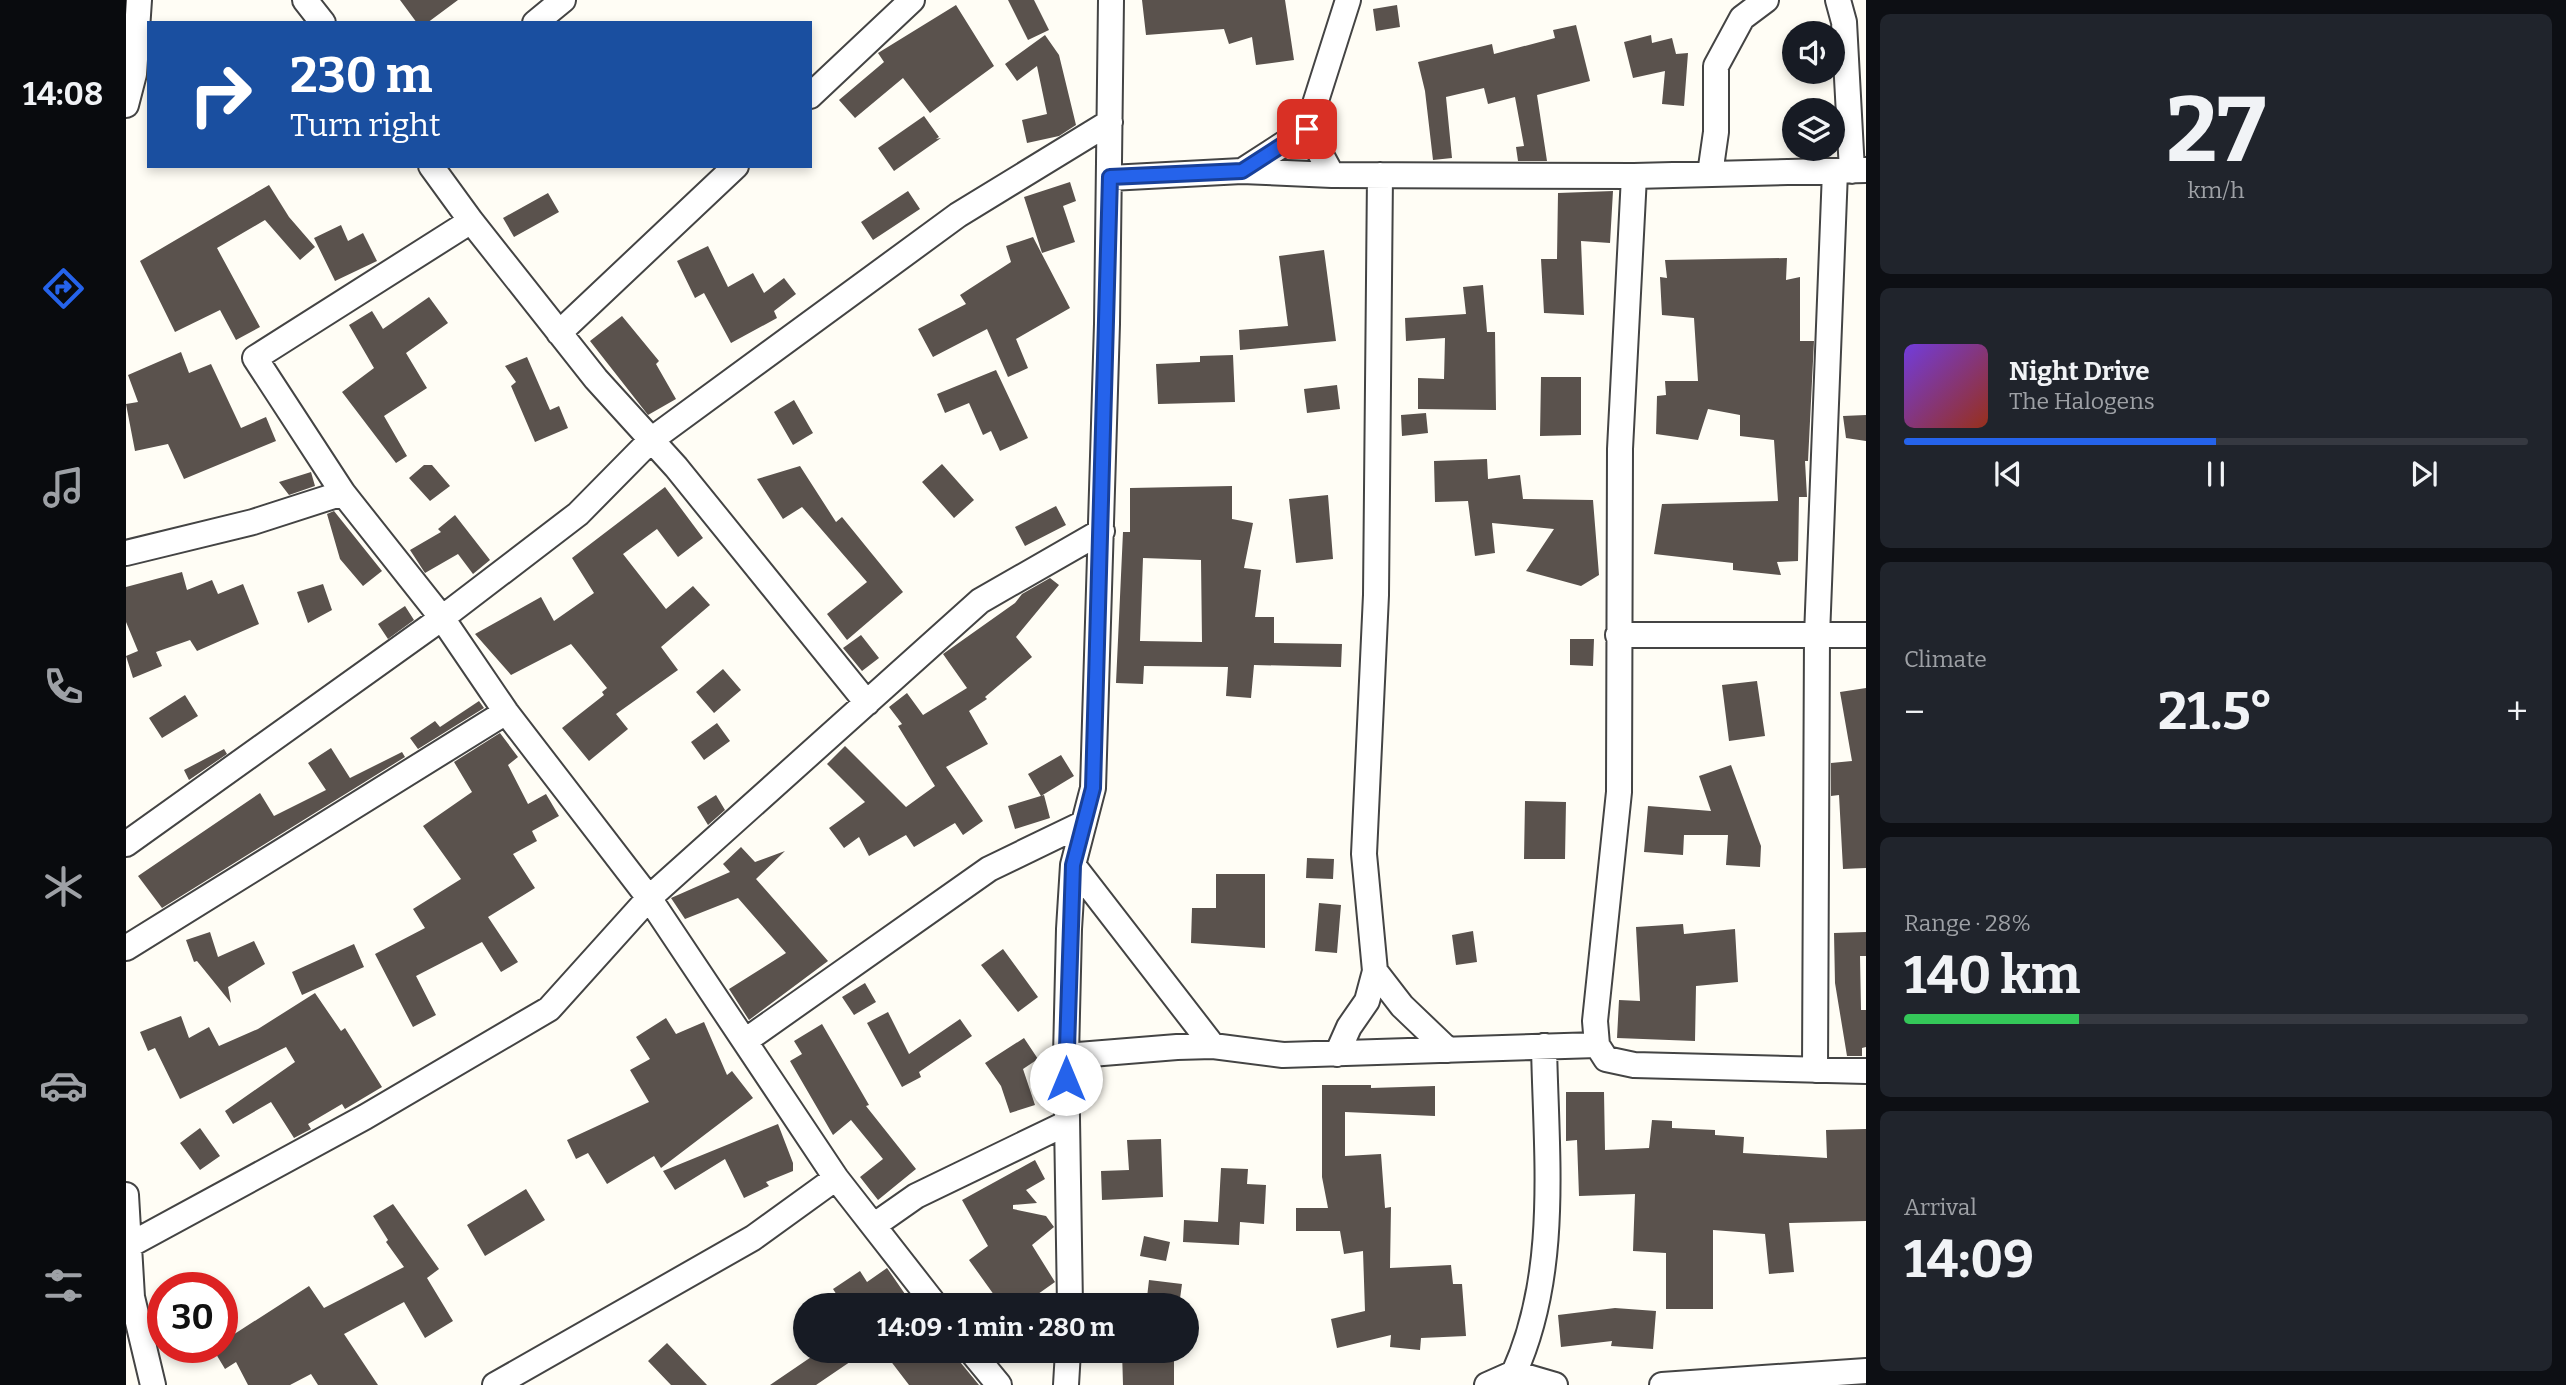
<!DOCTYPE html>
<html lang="en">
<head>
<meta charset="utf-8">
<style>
	:root { --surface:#171b24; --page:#20242c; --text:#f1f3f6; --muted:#9ea1a6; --line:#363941; --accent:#2563eb }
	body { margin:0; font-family:Bitter,serif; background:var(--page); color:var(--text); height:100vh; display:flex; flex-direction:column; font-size:26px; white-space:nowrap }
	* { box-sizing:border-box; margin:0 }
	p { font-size:23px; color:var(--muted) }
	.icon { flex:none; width:38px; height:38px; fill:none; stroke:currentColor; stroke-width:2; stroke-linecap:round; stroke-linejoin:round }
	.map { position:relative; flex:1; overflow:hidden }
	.sheet { display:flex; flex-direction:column; gap:14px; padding:14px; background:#0d0f14; width:700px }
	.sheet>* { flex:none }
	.top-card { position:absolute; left:21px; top:21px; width:665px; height:147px; border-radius:0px; box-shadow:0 4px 10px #0003; background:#1a4fa0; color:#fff; overflow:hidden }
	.fabs { position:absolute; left:1656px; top:21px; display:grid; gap:14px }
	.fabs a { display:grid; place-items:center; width:63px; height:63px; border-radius:50%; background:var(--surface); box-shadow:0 4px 10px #0003; font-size:35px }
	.speed { position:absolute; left:21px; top:1272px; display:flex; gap:14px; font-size:35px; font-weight:700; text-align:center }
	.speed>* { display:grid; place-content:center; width:91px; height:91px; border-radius:50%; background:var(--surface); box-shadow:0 4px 10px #0003; line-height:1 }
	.speed .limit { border:10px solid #d22; background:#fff; color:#111 }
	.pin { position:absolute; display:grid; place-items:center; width:60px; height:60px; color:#fff; margin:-30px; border-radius:14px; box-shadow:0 4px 10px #0006 }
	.me { position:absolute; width:77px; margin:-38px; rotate:0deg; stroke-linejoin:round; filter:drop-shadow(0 0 5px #0008) }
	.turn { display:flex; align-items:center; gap:24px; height:147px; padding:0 28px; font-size:32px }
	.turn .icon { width:91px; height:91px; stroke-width:2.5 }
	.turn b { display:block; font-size:49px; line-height:60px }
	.big { font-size:52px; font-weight:700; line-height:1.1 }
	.sheet .widget { flex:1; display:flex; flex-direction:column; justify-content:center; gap:10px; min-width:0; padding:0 24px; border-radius:10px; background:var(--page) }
	.sheet .dial { align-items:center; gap:0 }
	.dial b { font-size:91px; line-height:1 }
	.song { display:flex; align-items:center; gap:21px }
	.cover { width:84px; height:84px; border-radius:10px; background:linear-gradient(135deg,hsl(260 70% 55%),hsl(10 70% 35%)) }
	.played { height:7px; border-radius:4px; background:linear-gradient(90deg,var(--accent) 50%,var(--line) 50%) }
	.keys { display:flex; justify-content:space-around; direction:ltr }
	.heat { display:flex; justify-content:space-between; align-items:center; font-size:38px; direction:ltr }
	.charge { height:10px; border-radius:5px; background:linear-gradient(90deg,#34c759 28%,var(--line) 0) }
	.trip { position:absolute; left:667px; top:1293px; width:406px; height:70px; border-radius:35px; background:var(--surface); box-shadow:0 4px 10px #0003; font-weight:700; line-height:70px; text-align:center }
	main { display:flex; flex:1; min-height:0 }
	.menu { display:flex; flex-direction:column; width:126px; justify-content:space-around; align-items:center; background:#090b0e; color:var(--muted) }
	.menu .icon { width:49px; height:49px }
	.menu .selected { color:var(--accent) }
	.menu b { font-size:32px; color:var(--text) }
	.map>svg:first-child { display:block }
	.building { fill:#5a524d; fill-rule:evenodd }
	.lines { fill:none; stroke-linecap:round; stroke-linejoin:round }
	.minor-casing { stroke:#444; stroke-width:28 }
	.minor { stroke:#fff; stroke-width:24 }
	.route-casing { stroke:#184099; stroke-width:18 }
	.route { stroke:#2563eb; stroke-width:12 }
</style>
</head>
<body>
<main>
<nav class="menu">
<b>14:08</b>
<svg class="icon selected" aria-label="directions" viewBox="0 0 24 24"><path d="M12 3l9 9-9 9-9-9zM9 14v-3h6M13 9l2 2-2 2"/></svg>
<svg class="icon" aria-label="music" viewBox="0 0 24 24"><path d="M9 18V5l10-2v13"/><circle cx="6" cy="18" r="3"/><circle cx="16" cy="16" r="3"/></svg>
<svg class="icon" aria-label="phone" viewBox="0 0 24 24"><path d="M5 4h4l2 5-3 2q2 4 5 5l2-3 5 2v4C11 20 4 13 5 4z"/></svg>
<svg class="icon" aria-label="climate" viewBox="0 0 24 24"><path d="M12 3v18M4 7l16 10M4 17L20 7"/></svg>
<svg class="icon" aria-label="car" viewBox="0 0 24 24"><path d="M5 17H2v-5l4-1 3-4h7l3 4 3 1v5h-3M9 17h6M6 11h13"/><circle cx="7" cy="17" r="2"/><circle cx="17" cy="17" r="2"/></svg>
<svg class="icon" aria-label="filters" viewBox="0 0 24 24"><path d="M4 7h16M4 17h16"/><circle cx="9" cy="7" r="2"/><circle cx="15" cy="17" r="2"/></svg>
</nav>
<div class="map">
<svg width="1740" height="1385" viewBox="0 0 1740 1385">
	<rect width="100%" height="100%" fill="#fffdf5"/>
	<path class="building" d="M274,0H332L301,23H291Z
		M882,0H908L923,30L902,40Z
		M1016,0H1159L1168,60L1130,65L1126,37L1103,44L1098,29L1020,35Z
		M830,5L868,66L804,113L777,78L729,118L713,100L758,62L752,53Z
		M1271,5L1274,27L1250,31L1247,9Z
		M1450,25L1464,81L1411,95L1421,161H1392L1390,147L1398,146L1389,97L1362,104L1358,88L1320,97L1326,158L1307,160L1299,91L1292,62L1366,44L1368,54L1429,38L1427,30Z
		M919,35L933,55L950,125L933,136L901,143L896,120L921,114L911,66L891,81L879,64Z
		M1525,35L1526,43L1546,38L1550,54L1562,53L1558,106L1536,104L1539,71L1507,78L1498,42Z
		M798,116L813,137L810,139L815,138L768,171L752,148Z
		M944,182L950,201L937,206L949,242L916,253L898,197Z
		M143,185L163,217L189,247L174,260L139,220L91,248L134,327L110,340L94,310L49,332L14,261Z
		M782,191L794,209L747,240L735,222Z
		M1487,191L1484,243L1455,241L1458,315L1418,313L1415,259H1431L1432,193Z
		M422,193L433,212L388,237L377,218Z
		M215,225L222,241L237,233L251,261L209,281L188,238Z
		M907,237L944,308L890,339L902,368L882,377L861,329L807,357L792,329L840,304L834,295L885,262L880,246Z
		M582,246L602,287L627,273L638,293L658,278L670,294L648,311L651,318L605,343L578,293L569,298L551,261Z
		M1198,250L1210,341L1114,350L1113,330L1162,326L1153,256Z
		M1661,258L1660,280L1674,277V341H1688L1682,461H1679L1681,497H1673L1672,561L1651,562L1655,575L1607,570V563L1528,554L1536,504L1652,501L1648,440L1614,436V415L1582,409L1572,440L1530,434L1531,396L1540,395L1539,381H1572L1568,318L1536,315L1534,277L1541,278L1539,260Z
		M1357,285L1361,332H1369L1370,410L1292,409V378L1318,379L1319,338L1280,341L1279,318L1340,314L1337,287Z
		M303,297L322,323L280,353L301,388L258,416L281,456L270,463L216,392L248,368L223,325L246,311L257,329Z
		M496,316L533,361L530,364L550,399L522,415L464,341Z
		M55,352L63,373L85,364L115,428L140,417L150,441L58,479L42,444L9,451L0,404L12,402L2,375Z
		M1107,355L1109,402L1032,404L1030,364L1074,362V356Z
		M401,357L424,410L433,406L442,428L409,442L385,386L390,382L379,366Z
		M870,370L902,438L874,451L865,431L857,435L843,403L819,413L811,394Z
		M1415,377H1455V435L1414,436Z
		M1211,385L1214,409L1181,413L1178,389Z
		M668,400L687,433L667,445L648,412Z
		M1300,413L1302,433L1276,436L1275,415Z
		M1740,415V441L1720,438L1717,416Z
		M1361,459L1362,479L1394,475L1397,499L1467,500L1473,575L1455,586L1400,571L1428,529L1366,523L1369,553L1349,556L1342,501L1309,502L1308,461Z
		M816,464L848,500L828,518L796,482Z
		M298,465H306L324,486L304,501L283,478Z
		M674,466L710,522L716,517L777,592L721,640L701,614L741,582L676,507L657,519L631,479Z
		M185,472L189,486L163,495L153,482Z
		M1106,486V519L1127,523L1118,568L1135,570L1129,617H1148V643L1216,644L1215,667L1128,665L1125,698L1100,696L1102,667L1018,666L1017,684L990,683L997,532H1004V488ZM1017,558L1075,560L1076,642L1014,641Z
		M539,487L577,538L552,557L531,529L497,554L540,609L567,586L584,605L535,647L552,670L490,714L502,729L463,761L436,728L478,695L476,692L481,688L445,644L385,675L349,634L415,597L428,621L468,593L446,558Z
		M1202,495L1207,559L1170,563L1163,499Z
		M930,506L940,525L899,546L889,527Z
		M208,511L256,571L237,586L214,559L201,514Z
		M329,515L364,560L347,574L332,554L299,573L284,550L315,532L312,529Z
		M56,572L61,590L86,580L92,594L117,584L133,624L71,651L64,640L30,652L36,666L7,678L0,656L12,651L0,622V587Z
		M924,578L933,585L890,637L906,657L859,697L861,699L843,711L862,744L820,767L857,821L837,835L829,823L788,847L780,835L743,856L733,837L718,848L703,828L739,802L701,764L719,746L780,807L809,786L772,726L776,724L763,707L781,693L797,715L841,688L817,654L889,603L896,594Z
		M197,584L206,610L182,623L171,592Z
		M279,606L288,620L262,639L252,624Z
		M735,635L753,658L736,671L717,648Z
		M1444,639H1468L1467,666L1444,665Z
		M597,669L615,690L588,713L570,692Z
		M1631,681L1639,736L1603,741L1596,685Z
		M1740,688V868L1717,869L1713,795L1705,796V763L1726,761L1714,692Z
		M59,695L72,716L36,738L23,718Z
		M353,701L358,708L292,749L284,738L309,721L314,727Z
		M591,723L604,741L578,760L565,742Z
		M374,733L392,757L382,765L402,804L420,794L433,816L406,831L411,841L387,854L409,888L362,917L392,962L375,972L356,942L290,976L310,1015L287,1027L249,954L299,928L287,909L335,879L297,826L346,792L328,762Z
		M205,748L224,778L276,752L279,757L36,908L12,876L134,793L148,816L200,790L182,763Z
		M98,749L101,754L63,780L58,770Z
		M935,755L948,776L915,796L902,774Z
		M1605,765L1635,846L1634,867L1600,865L1602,835H1558L1557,855L1518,852L1522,806L1585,811L1573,776Z
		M590,795L599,810L582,825L571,807Z
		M918,795L924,818L889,829L882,806Z
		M1399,801L1440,802L1439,859H1398Z
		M615,847L629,862L659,851L630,879L702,961L623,1020L603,989L660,953L612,898L559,919L545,898L604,872L597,864Z
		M1181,858L1208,859L1207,879L1180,878Z
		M1090,874H1139V948L1065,943L1066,908H1090Z
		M1193,903L1215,905L1211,953L1189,951Z
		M1557,924L1558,934L1609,929L1612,982L1570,986L1569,1041L1491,1038L1493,1000L1514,1001L1510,927Z
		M1347,931L1351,962L1330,965L1326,935Z
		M84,932L92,957L128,941L139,964L102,987L105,1003L71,961L68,962L60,940Z
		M1740,932V956H1734L1735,1010H1740V1047L1736,1048V1056H1721L1709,983L1708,933Z
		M228,944L238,967L176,995L166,972Z
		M877,949L912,997L892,1012L855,965Z
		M739,983L750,1002L728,1015L716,997Z
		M189,993L215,1031L219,1028L256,1087L219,1109L216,1104L182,1124L185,1129L168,1138L145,1102L107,1124L99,1111L169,1062L160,1047L54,1099L29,1048L22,1051L14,1032L55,1016L63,1038L83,1027L93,1046L132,1029Z
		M762,1012L783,1054L834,1019L846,1036L793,1072L795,1077L776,1087L741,1023Z
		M540,1018L550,1034L578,1022L601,1075L606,1071L627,1098L535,1168L528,1156L481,1184L462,1153L450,1159L441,1140L523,1102L504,1070L524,1059L510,1037Z
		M696,1024L743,1105L740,1106L790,1169L752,1200L734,1177L757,1159L725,1120L707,1135L664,1061L676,1054L668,1041Z
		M898,1038L912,1059L897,1069L909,1105L884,1113L875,1086L859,1063Z
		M1196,1085H1245V1088L1309,1086V1116L1219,1112V1156L1255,1154L1259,1208L1265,1207L1264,1268L1325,1265L1327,1284H1336L1340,1336L1295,1338L1294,1350L1264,1347L1265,1335L1211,1348L1205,1319L1239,1311L1237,1251L1218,1254L1214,1231H1170V1208H1202L1196,1177Z
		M1440,1092H1478L1479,1150L1523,1148L1526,1120L1546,1121V1128L1589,1130V1135L1618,1137L1617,1153L1701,1158L1700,1130L1740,1129V1221L1663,1223L1668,1272L1643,1274L1639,1234L1587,1230V1309H1540V1253L1507,1251L1509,1194L1453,1196L1451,1140L1440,1141Z
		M652,1124L667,1163V1171L640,1182L643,1186L618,1198L599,1159L549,1190L537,1171Z
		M74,1128L94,1156L74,1170L54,1143Z
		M1035,1139L1037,1197L976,1200L975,1171L1003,1170L1001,1140Z
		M909,1160L919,1179L900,1190L911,1203L887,1205V1209L920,1216L928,1227L906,1245L929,1282L895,1306H876L843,1260L862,1246L836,1200Z
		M1095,1168L1122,1169L1121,1184L1140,1185L1138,1224L1114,1222L1113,1245L1057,1242L1058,1220L1092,1222Z
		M400,1189L419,1220L359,1256L341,1225Z
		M267,1204L313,1269L301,1278L327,1321L299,1338L278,1302L218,1334L252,1385H192L185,1374L164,1385H122L110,1362L99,1369L90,1354V1348H96V1342L183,1286L198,1308L278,1267L260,1242L262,1240L247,1216Z
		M1018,1236L1044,1242L1040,1261L1014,1256Z
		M761,1268L779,1294L763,1306H718L707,1289L734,1271L741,1282Z
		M1023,1280L1056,1284L1053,1306H1020Z
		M1489,1308L1530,1311L1527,1349L1485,1346L1486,1341L1435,1347L1432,1315Z
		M541,1343L581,1385H545L522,1361Z
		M694,1351H740L690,1385H644Z
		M757,1351H825L853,1385H783Z
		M996,1351H1048V1385H997Z"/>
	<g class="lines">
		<defs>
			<path id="minor" d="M179,0L197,23
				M1712,0L1718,22L1726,171
				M409,23L437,0
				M684,96L786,0
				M0,105L8,74L13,0
				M1181,129L1206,175
				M305,166L345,221L470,379L550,467L741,703
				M1116,171L1181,129L1222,0
				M1584,174L1590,132V66L1616,18L1640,0
				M1508,176L1494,449L1493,792L1469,1021L1471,1045L1480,1059L1508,1065L1740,1071
				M984,178L1116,171L1206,175L1508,176L1740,170
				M345,221L129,358L217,493L316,618L380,712L523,898L710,1178L810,1306
				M433,333L610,166
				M0,553L127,522L217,493
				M1492,635H1740
				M0,844L316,618L452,514L525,440L832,215L984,122
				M947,865L1087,1046
				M0,948L380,712
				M1249,971L1276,1006L1322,1050
				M619,1041L863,869L958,823
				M1211,1054L1223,1027L1241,1001L1249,971L1238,854L1250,595L1254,175
				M940,1056L1051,1047L1087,1046L1157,1055L1471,1045
				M1689,1070L1691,636L1709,171
				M0,1195L6,1297L27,1385
				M750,1224L790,1196L941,1123
				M0,1247L239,1117L423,1009L523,898L854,601L976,531
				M944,1306L940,1056L943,929L947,865L967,788L981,324L985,0
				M845,1351L873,1385
				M1388,1373L1429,1385
				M369,1385L627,1238L710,1178
				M940,1385L942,1351
				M1361,1385L1388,1373C1434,1272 1420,1154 1418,1046
				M1536,1385L1740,1371"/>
		</defs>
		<use href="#minor" class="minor-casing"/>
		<use href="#minor" class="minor"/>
	</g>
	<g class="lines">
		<defs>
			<path id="route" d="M940,1079L947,865L967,788L984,177L1116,171L1181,129"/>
		</defs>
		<use href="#route" class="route-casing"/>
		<use href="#route" class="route"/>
	</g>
</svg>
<div class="fabs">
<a><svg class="icon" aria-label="sound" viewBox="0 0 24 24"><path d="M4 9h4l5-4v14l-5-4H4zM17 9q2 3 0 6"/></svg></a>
<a><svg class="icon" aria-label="layers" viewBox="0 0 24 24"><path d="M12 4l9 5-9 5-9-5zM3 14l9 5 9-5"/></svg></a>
</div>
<div class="speed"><div class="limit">30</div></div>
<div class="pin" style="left:1181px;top:129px;background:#d93025"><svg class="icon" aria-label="arrive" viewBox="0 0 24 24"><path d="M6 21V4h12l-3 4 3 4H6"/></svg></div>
<svg class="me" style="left:940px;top:1079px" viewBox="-20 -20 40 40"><circle r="19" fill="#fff"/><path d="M0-13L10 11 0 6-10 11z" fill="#2563eb"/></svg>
<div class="trip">14:09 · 1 min · 280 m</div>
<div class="top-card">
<div class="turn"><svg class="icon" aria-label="right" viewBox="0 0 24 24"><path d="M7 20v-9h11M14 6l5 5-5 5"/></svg><div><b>230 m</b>Turn right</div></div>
</div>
</div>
<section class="sheet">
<div class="widget dial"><b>27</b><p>km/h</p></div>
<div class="widget">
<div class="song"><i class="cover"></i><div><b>Night Drive</b><p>The Halogens</p></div></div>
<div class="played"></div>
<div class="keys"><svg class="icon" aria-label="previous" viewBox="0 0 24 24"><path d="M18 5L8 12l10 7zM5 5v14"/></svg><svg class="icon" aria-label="pause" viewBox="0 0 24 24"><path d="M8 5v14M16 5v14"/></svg><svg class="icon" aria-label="next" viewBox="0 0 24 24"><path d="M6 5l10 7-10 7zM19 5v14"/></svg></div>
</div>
<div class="widget"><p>Climate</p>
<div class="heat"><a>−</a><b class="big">21.5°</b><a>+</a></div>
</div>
<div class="widget"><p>Range · 28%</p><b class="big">140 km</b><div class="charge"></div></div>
<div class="widget"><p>Arrival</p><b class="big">14:09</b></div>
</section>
</main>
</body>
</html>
